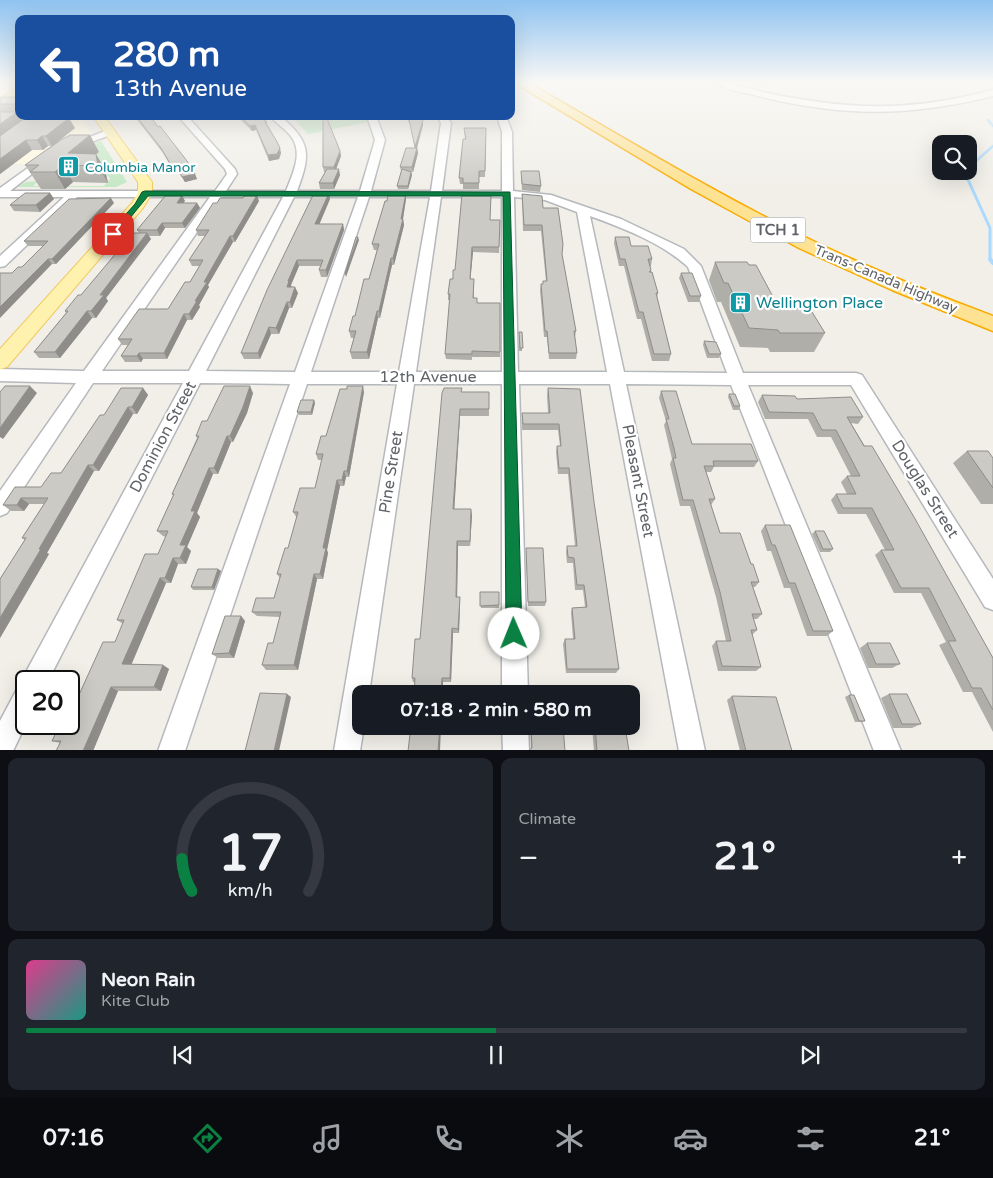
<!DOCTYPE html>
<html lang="en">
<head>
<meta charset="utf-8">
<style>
	:root { --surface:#171b24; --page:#20242c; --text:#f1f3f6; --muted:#9ea1a6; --line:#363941; --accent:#0b8043 }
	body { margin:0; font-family:"Varela Round",sans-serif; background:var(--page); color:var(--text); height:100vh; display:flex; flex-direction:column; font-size:19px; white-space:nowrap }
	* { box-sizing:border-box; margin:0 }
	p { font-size:16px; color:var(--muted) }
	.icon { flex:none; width:28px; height:28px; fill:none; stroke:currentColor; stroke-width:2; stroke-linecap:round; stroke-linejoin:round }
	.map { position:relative; height:750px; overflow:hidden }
	.sheet { display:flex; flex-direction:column; gap:8px; padding:8px; background:#0d0f14; flex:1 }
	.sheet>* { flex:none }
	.hud { position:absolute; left:15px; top:15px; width:500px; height:105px; border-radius:10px; box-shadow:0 5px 20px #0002; background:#1a4fa0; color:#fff; overflow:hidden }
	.controls { position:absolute; left:932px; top:135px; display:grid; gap:10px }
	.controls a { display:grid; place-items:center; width:45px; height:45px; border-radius:10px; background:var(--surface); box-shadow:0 5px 20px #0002; font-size:25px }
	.speed { position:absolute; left:15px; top:670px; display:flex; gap:10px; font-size:25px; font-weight:700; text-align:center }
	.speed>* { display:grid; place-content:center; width:65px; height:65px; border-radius:50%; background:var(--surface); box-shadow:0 5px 20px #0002; line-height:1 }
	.speed .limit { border:2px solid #111; border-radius:8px; background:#fff; color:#111 }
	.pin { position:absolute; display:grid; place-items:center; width:42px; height:42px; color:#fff; margin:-21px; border-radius:10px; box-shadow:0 2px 8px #0006 }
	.me { position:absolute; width:55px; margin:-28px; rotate:359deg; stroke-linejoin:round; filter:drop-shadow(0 0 4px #0008) }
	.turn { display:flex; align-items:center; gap:18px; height:105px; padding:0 15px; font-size:22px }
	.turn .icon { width:65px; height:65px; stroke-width:2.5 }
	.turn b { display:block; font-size:35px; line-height:42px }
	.big { font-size:38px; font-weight:700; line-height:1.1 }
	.sheet .card { flex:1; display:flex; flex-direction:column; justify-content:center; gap:8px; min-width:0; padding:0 18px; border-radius:10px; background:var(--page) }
	.sheet .dial { align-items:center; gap:0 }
	.dial svg { height:130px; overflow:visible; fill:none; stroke:var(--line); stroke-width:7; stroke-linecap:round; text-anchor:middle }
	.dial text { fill:var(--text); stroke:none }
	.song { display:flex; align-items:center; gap:15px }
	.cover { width:60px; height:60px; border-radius:8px; background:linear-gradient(135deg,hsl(330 70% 55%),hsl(170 70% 35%)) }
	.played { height:5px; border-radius:2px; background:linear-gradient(90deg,var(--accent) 50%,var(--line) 50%) }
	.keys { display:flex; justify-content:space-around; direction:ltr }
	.heat { display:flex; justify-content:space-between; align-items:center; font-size:28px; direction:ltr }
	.sheet .tiles { flex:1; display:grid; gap:8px; grid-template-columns:1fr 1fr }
	.card:last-child { grid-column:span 2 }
	.trip { position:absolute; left:352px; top:685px; width:288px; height:50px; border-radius:10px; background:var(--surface); box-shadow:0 5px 20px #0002; font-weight:700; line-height:50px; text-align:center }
	.tab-bar { display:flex; height:80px; justify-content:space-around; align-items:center; background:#090b0e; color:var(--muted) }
	.tab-bar .icon { width:35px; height:35px }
	.tab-bar .on { color:var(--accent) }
	.tab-bar b { font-size:22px; color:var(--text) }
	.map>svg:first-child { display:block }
	.commercial { fill:#fef7e0 }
	.green { fill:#c5e8c5 }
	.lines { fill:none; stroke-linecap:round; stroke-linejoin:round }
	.stream-far2 { stroke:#aadaff; stroke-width:2.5 }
	.stream-far1 { stroke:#aadaff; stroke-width:3 }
	.stream { stroke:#aadaff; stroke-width:4 }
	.minor-casing { stroke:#b5b8bc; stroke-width:3 }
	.major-casing { stroke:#f2c960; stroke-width:2 }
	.highway-casing { stroke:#f9ab00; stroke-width:3 }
	.minor { fill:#fff; fill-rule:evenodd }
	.major { fill:#fff2af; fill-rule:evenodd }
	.highway { fill:#fde293; fill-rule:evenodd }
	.wall { fill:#afaea9 }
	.shaded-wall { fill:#8f8d8a }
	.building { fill:#cccac5; stroke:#8f8d8a }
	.route { fill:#0b8043; stroke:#07532c }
	.labels { text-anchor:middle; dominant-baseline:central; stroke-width:4.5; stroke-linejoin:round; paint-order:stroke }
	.far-culture-label { font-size:14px; fill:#0d838f; stroke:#fff; text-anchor:start }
	.far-street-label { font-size:14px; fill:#5f6368; stroke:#fff }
	.shield { fill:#fff; stroke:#8f9295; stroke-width:1 }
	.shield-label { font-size:15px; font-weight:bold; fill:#5f6368 }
	.culture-label { font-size:16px; fill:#0d838f; stroke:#fff; text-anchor:start }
	.street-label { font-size:16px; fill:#5f6368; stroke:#fff }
</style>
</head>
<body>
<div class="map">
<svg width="993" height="751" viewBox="0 0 993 751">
	<rect width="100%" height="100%" fill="#f1efe8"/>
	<path class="commercial" d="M0,82H19V116H80L92,134L101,141L24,164H0Z"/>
	<path class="green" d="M291,116H366L369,122L308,134Z
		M101,141L127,182L116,187H17L26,182L38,181L33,186H104L110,179L108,176H106L108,174L105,170L77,149Z"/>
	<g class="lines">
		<path class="stream-far2" d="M988,120L993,126
			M976,161L993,146"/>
		<path class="stream-far1" d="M969,167L977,160
			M964,171L990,228V260"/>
		<path class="stream" d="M990,259L993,263"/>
		<defs>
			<path id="minor" d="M714,82C728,81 741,86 755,90C770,94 785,97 800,99C870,111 924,108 993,90V96C909,117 842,117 758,96C744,92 724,90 714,82Z
				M0,114L39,116L41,119L0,148V140L29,120H0Z
				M178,116H187L235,169L237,174L226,191H286C293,173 304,152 290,135C284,128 276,123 270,116H280C311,142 311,154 297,191H360L375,140L367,116H376L385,140L371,191H431L441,123L437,116H446L451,123L442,191H502V132L497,116H506L512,132L513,191L551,195L621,219L684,249L701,266L743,373H856L862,375L993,579V610L985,607L851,385H748L901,751H874L731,385L626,384L705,751H679L610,384H519L528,694H502V384H414L369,694H361V726H364L360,751H334L397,384H307L185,751H158L290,384L200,383L48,681H26V724L13,751H0V721L17,689L25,686L23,681L26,672L183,383H93L7,513L0,516V491L76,383L0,381V369L84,371L210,197H77L5,266L0,267V256L64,197H0V188L46,155L51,158L50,160L10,191H215L227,174L225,169ZM221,197H283L189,371H102ZM294,197H358L295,372L206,371ZM369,197H430L399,372H311ZM441,197H502V372H416ZM514,197L545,200L577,212L607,372H518ZM590,216C623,228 662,243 688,267L727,373L624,372Z
				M110,129L115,132L113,134L75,148L72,149L67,146Z
				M502,726H528L529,751H503Z"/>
			<path id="major" d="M19,88V95L0,105V98Z
				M93,116H104L152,182V193L143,208L7,367L0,369V349L132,203L138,193V182Z"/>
			<path id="highway" d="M513,82H527C621,136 714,193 811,240C870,269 932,293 993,316V331L892,290L799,248L691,189Z"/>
		</defs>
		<use href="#minor" class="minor-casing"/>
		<use href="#major" class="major-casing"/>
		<use href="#highway" class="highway-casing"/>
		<use href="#minor" class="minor"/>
		<use href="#major" class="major"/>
		<use href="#highway" class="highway"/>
	</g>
	<path class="wall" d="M19,97V113H18L22,120L75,128L58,142L99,152L96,154L105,170L108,183L73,182L65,189H41L25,165L51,146H48L43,150H32L0,174V99Z
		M134,116H150L195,174L197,179L185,182L177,169L173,170L163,153Z
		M237,116H262L269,127L281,153L279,159L269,161L256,130L252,131Z
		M405,116H420L423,120V125L416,148H417L418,153L413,172H411L412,175L408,189H398L397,186L401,171L400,167L415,148L410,124Z
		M464,128H486L485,177H479V189H463V184H460L459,178L465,139Z
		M340,151L341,156L336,169L340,175L334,189H320L319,183L325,172H324L323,167Z
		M521,171L541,186L540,192L522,190Z
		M50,193L54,199L40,212L14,211L10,205Z
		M406,193V199L403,219L404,225L394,265H392L380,318H378L369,359H352L350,352L354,338H351L349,331L369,279L377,250H374L372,244L387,201Z
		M522,194L543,208L562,254L576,331L575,337L577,353L576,359H549L547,337H544L540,290L541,284H543V281H546L541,231H523Z
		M330,199L319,224H343L344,230L327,277H321L319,270L320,266H299L291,285V287L298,293L292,308H289L279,334H271L260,359H244L241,353Z
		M185,201L183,203H197L200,208L185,228H165L160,236H149L151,239L106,298L108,301L96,318H92L60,358H39L34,352L66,313L65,311L81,295L139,233L137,230Z
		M259,201L235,242H233L208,285L209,287L199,305L200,307L192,320H187L167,359H143L141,362H125L121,356L128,345H122L118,339L168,309L190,282L200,266H192L189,260L205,236H198L196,230Z
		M114,203L56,264H52L12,273L22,267L43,246H28L24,241Z
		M491,220H500L499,253L473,252L470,279H474V298L477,303H500V357H472V360L446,359L445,354L450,300H448V294L455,270Z
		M615,237L652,259L651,266H650L651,272L658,293L657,297L671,354L669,361H652L641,319H637L624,266H619L614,243Z
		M715,262L749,265L779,308L825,333L814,352H770L768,348L740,347L721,302H717L709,280Z
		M681,273L701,296L699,302H688L679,278Z
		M519,332H522V351H519Z
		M704,341L721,354L719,358H707L703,345Z
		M143,388L148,395L137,414H133L99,471H94L47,553L49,554L0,638V579L25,540L22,538L44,504H29L24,511H11L3,505L41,487L61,473L104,415Z
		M462,388V392H489V416H460L454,509L472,515L470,546H458L457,597H460V602L459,633H453L451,682H443V694H414L415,682H413L412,678L420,639Z
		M548,388L594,502L619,669L616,673H566L563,644L565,639H573L571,613L572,608L585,607L583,590H575L573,563H567L566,552L567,546H575L568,474H558L556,452L557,446H560L558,430H522V413H548L547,395Z
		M661,391L692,444L758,461L754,467H714L711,472H706L715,499L711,505L720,533L751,564L759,582L755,587H753L762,614L757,619H753L757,630L752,635L761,667L756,671H718L712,646L716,641H726L716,597L690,506H680L670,464L672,459L664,425L666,421L659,398Z
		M364,392L349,477H346L344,486H340L327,550L328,553L323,579H317L298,670H266L262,665L273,643L280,617L257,616L252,612L274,598L280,578L277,574L288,548L297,518L293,512L315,488L322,460H318L316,454L326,436Z
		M253,393L247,413L233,442H231L218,474H213L197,513L200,517L187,547L191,551L186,564H178L171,583H166L131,664L163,665L169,669L161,691H118L93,751H56L60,743L52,741L78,697L115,642L123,624L117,620L158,554L166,537L163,536L157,531L173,496L172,494L197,438L196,436L207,421Z
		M729,394L740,406L739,410H733L728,397Z
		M762,395L797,399L863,417L858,424L851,423L993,658V732L972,692H963L939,645L946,642L921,593H894L875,555L881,550H885L866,514H838L831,500L836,494H847L841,482L847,476H851L831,437H817L808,419H765L758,402Z
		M315,403L312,415H299L297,412Z
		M967,451L993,458V504H981L953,463Z
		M765,525L833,631L827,636H807L790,588H784L771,551H767L761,531Z
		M815,531L833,549L830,552H820L812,534Z
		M526,548L546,602L545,606H528Z
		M218,569L221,571L214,590H193L191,587Z
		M480,592H499V608H481Z
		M241,616L245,621L234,658H218L212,654Z
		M867,643L900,664L892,668H868L860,648Z
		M889,694L921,724L912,728H893L881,698Z
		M849,695L865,721L861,722H855L845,697Z
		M732,696L792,751H740L727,700Z
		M530,726H563L531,749Z
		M592,726H625L629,751H594Z"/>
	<path class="shaded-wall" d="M17,112L23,122L0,138V124Z
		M69,118L75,128L52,146L46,136Z
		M423,120V125L416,152L415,147Z
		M255,125L256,130L252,131L250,126Z
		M90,135L99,152L96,154L105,170L108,183L98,166L68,153Z
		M42,136L48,146L43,150L37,140Z
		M26,140L32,150L0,174V159Z
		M280,148L281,153L279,159L269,161L268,155Z
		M417,148L418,153L413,172L412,167Z
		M340,151L341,156L335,172L334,167Z
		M175,164L177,169L173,170L171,165Z
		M63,165L73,182L65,189L55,172Z
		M339,169L340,175L334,189L333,183Z
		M411,172L412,175L408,189V186Z
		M195,174L197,179L185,182L182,177Z
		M50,193L54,199L40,212L36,205Z
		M329,193L330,199L317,230L315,224Z
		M406,193V199L402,225L401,219Z
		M182,195L185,201L179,208L177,203Z
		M257,195L259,201L235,242L233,236Z
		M111,198L114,203L56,264L52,259Z
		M197,203L200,208L185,228L182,223Z
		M403,219L404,225L394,265L393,258Z
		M162,223L165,228L160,236L157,230Z
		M343,224L344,230L327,277L326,270Z
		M147,233L151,239L106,298L108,301L96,318L91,311L100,295Z
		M230,236L233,242L208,285L209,287L199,305L200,307L192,320L189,314L195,301L204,282Z
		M358,237L359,240L346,277L345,274Z
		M472,247L473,252L470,285V279Z
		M391,258L392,265L380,318L379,311Z
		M48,259L52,264L0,318V307Z
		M297,260L299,266L291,285L292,288L287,287L288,281Z
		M295,287L298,293L292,308L290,302Z
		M287,302L289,308L279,334L276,328Z
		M87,311L92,318L60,358L55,352Z
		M377,311L378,318L369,359L367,352Z
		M184,314L187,320L167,359L164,353Z
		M269,327L271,334L260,359L258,353Z
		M139,353L143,359L141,362L137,356Z
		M30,386L37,393L3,439L0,437V428Z
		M250,386L253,393L247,413L233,442L230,436Z
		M363,386L364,392L349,477L347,471Z
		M143,388L148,395L137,414L132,407Z
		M314,400L315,403L312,415L311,412Z
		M128,407L133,414L99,471L93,465Z
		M460,409V416L454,515L453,509Z
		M227,436L231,442L218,474L214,468Z
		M88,465L94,471L47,553L49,554L0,638V618L39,549Z
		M209,468L213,474L197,513L200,517L187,547L191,551L186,564L180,558V545L191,511Z
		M344,471L346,477L344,486L342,480Z
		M337,480L340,486L327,550L328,553L323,579L320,574L323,548Z
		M21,498L29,504L24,511L17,505Z
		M471,509L472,515L470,546V541Z
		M457,541L458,546L457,602L456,597Z
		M173,558L178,564L171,583L165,578Z
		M218,569L221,571L214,590L212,587Z
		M314,574L317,579L298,670L294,665Z
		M160,578L166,583L130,668L122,664Z
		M460,597V602L459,633L458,629Z
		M241,616L245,621L234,658L229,653Z
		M452,628L453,633L451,682L450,678Z
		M163,665L169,669L161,691L154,687Z
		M442,678L443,682V694H441Z
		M111,687L118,691L93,751H83Z
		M287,694L291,697L279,751H274Z
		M440,726H441L440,751H438Z"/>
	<path class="building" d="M2,97H19V104H0V99Z
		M0,112H17L0,124Z
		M28,116H68L69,118L46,136H42L37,140H26L0,159V136Z
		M136,116H150L158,127L160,126L187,161L195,174L182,177L175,164L171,165L161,148Z
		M240,116H262L264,120L267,122H265L276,140L280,148L277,154L268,155L255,125L250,126Z
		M323,116H326L340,151L334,167H323Z
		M407,116H420L423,120L415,147L409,120Z
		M464,128H486L485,171H479V183H463V178H459L463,139H466Z
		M70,135H90L68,153L96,154L98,166L63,165L55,172H30L39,165H25L61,140Z
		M406,148H417L412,167H400Z
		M327,169H339L333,183H319Z
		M402,169L411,172L408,186H397Z
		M521,171H539L541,186L522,184Z
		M25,193H50L36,205H10Z
		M314,193H329L315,224H343L326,270H319L323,260H297L288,281H289L287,287H295L290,302H287L276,328L269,327L258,353H241L267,290Z
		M406,193L401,219H403L393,258H391L379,311H377L367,352H350L356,331H349L353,316H355L364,279H369L379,244H372L385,201H387L388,195Z
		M462,194L491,195L490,220H500L499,247H472L470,279H474L473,298H477V303H500V352L472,351V354H445L450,294H448L450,279H453V270H455Z
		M522,194L542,196L543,208H558L563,244L562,254L576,331H574L577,353H549L547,331H545L541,284H543V281H547L542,225H524Z
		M166,195H182L177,203H197L182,223H162L157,230H137Z
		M245,195H257L233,236H230L204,282H207L195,301H197L189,314H184L164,353H139L137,356H121L132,339H118L139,309H168L185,282H190L203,260H189L209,230H196L213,203H217L220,198H243Z
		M111,198L52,259H48L0,307V273H12L18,267H22L48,241H24L69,199Z
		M133,233H147L100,295H104L91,311H87L55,352H34L68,311H65L78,295H81Z
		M356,237H358L345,274Z
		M615,237H629L631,246H648L652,259H648L651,270L649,272H652L658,293H656L671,354H654L643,312H639L625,259H620Z
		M715,262H747L749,265H756L779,308H805L808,312H812L825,333H780L778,330L749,328L728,283H724Z
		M681,273H692L701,296H690Z
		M519,332H522L523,348H520Z
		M704,341L716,342L721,354H709Z
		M5,386H30L0,428V392Z
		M224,386H250L243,407L230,436H227L214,468H209L191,511H195L180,545H186L180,558H173L165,578H160L122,664L163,665L154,687H111L83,751H56L61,741H52L60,724H69V706L73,697H78L103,642H115L124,620H117L145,554H158L168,531H157L174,494H172L199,436H196L202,421H207Z
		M347,386H363L347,471H344L342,480H337L323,548H326L320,574H314L294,665H262L268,643H273L281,612H252L256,598H274L281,574H277L285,548H288L298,512H293L300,488H315L323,454H316L321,436H326L340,389H347Z
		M121,388H143L132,407H128L93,465H88L39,549H41L0,618V579L26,538H22L48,498H21L17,505H3L15,487H41L51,473H61L100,415H104Z
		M444,388H462L461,392H489V409H460L453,509H471L470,541H457L456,597H460L458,629L452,628L450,678H442L441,694H414L415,678H412L415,639H420L442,393Z
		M548,388L580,389L594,502L619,669H567L565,639H575L572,608L587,607L584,585H577L574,558L568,557L567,546H577L569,468H559L557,446H561L559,424H523L522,413H550Z
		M661,391H676L692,444H751L758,461H713L714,466H704L715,499H709L720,533H740L751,564H753L759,582H751L762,614H752L757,630H751L761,667L722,666L716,641H731L720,592L693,500H683L673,458H676L674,448L666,419H669Z
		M729,394H735L740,406H734Z
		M762,395L795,396L797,399L851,397L863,417H847L864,446H872L914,517L993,658V710L981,688H972L948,641H956L929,588H901L881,550H894L872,508H843L836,494H856L847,476H860L836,430H822L813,413L769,412Z
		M301,400H314L311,412H297Z
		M967,451H988L993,458V488Z
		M765,525H790L833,631H813L795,583H789L775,545H772Z
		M815,531H824L833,549H823Z
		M526,548H543L546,602H528Z
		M198,569H218L212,587H191Z
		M480,592H499V605L480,606Z
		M225,616H241L229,653L212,654Z
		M867,643H890L900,664H876Z
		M260,693L287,694L274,751H245Z
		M889,694H907L921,724H902Z
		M849,695H854L865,721H859Z
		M732,696L776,697L792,751H746Z
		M411,726H440L438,751H408Z
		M531,726H563L565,751H528L532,748Z
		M595,726H625L629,751H597Z"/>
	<linearGradient id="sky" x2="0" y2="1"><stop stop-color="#8fc3f1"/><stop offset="0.44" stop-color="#f9f8f5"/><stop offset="1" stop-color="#f9f8f5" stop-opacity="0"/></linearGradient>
	<rect width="993" height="187" fill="url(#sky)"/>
	<path class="route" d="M145,191L510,192L522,634L520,640L514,643L508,640L506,634L503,196H148L116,235H110V232L135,204L142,192Z"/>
	<defs>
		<symbol id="building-square" viewBox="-11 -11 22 22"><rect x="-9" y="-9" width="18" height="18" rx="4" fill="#0f9aa8" stroke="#fff"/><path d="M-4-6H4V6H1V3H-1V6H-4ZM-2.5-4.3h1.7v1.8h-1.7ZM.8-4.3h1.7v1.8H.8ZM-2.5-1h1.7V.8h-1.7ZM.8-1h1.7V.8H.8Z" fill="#fff"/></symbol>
	</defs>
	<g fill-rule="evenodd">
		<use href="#building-square" x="56" y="154" width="25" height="25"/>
		<use href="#building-square" x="728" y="290" width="25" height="25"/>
	</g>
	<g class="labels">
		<g class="far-culture-label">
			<text x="85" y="167">Columbia Manor</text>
		</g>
		<g class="far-street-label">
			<text transform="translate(886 279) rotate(23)">Trans-Canada Highway</text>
		</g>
		<rect class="shield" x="750.5" y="217.5" width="55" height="25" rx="4"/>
		<g class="shield-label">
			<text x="778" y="230">TCH 1</text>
		</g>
		<g class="culture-label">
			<text x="756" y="303">Wellington Place</text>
		</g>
		<g class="street-label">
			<text x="428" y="377">12th Avenue</text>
			<text transform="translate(163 437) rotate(-62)">Dominion Street</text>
			<text transform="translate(391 472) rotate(-81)">Pine Street</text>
			<text transform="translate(638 481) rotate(79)">Pleasant Street</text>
			<text transform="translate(925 489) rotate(58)">Douglas Street</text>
		</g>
	</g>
</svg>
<div class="controls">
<a><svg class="icon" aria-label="search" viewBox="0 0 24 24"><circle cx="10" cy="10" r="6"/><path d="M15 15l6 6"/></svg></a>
</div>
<div class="speed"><div class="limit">20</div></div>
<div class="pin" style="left:113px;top:234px;background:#d93025"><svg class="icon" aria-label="arrive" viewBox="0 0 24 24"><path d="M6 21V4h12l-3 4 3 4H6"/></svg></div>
<svg class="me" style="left:514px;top:634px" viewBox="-20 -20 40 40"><circle r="19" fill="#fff"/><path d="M0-13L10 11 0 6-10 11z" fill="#0b8043"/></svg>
<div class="trip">07:18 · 2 min · 580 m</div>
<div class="hud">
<div class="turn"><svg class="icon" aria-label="left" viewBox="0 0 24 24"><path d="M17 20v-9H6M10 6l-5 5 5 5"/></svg><div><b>280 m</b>13th Avenue</div></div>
</div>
</div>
<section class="sheet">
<div class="tiles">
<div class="card dial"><svg viewBox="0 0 100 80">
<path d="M14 69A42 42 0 1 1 86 69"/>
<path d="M14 69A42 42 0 0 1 8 49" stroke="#0b8043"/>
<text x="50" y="56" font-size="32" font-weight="700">17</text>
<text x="50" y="72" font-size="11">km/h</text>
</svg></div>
<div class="card"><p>Climate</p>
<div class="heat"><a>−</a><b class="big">21°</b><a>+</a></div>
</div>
<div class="card">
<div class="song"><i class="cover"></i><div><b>Neon Rain</b><p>Kite Club</p></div></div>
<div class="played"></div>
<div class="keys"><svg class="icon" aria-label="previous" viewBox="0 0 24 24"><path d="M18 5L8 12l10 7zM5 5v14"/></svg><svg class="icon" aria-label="pause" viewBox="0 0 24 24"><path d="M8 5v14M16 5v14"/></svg><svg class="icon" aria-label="next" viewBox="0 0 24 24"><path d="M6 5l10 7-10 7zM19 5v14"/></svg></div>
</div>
</div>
</section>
<nav class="tab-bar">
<b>07:16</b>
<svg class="icon on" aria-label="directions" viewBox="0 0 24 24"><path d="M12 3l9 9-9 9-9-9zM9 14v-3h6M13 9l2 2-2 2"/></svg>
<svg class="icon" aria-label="music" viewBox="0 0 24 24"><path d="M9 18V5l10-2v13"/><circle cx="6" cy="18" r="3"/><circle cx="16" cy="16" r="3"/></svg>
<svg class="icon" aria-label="phone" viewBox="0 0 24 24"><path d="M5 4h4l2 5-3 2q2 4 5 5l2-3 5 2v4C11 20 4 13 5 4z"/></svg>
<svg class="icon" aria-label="climate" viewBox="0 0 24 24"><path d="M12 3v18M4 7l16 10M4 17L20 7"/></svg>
<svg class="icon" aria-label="car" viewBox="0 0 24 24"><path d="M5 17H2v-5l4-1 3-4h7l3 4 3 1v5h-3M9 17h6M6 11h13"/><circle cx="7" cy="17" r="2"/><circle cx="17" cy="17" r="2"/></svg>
<svg class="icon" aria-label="filters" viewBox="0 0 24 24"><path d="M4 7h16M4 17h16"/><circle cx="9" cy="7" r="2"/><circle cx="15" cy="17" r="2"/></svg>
<b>21°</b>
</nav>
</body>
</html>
